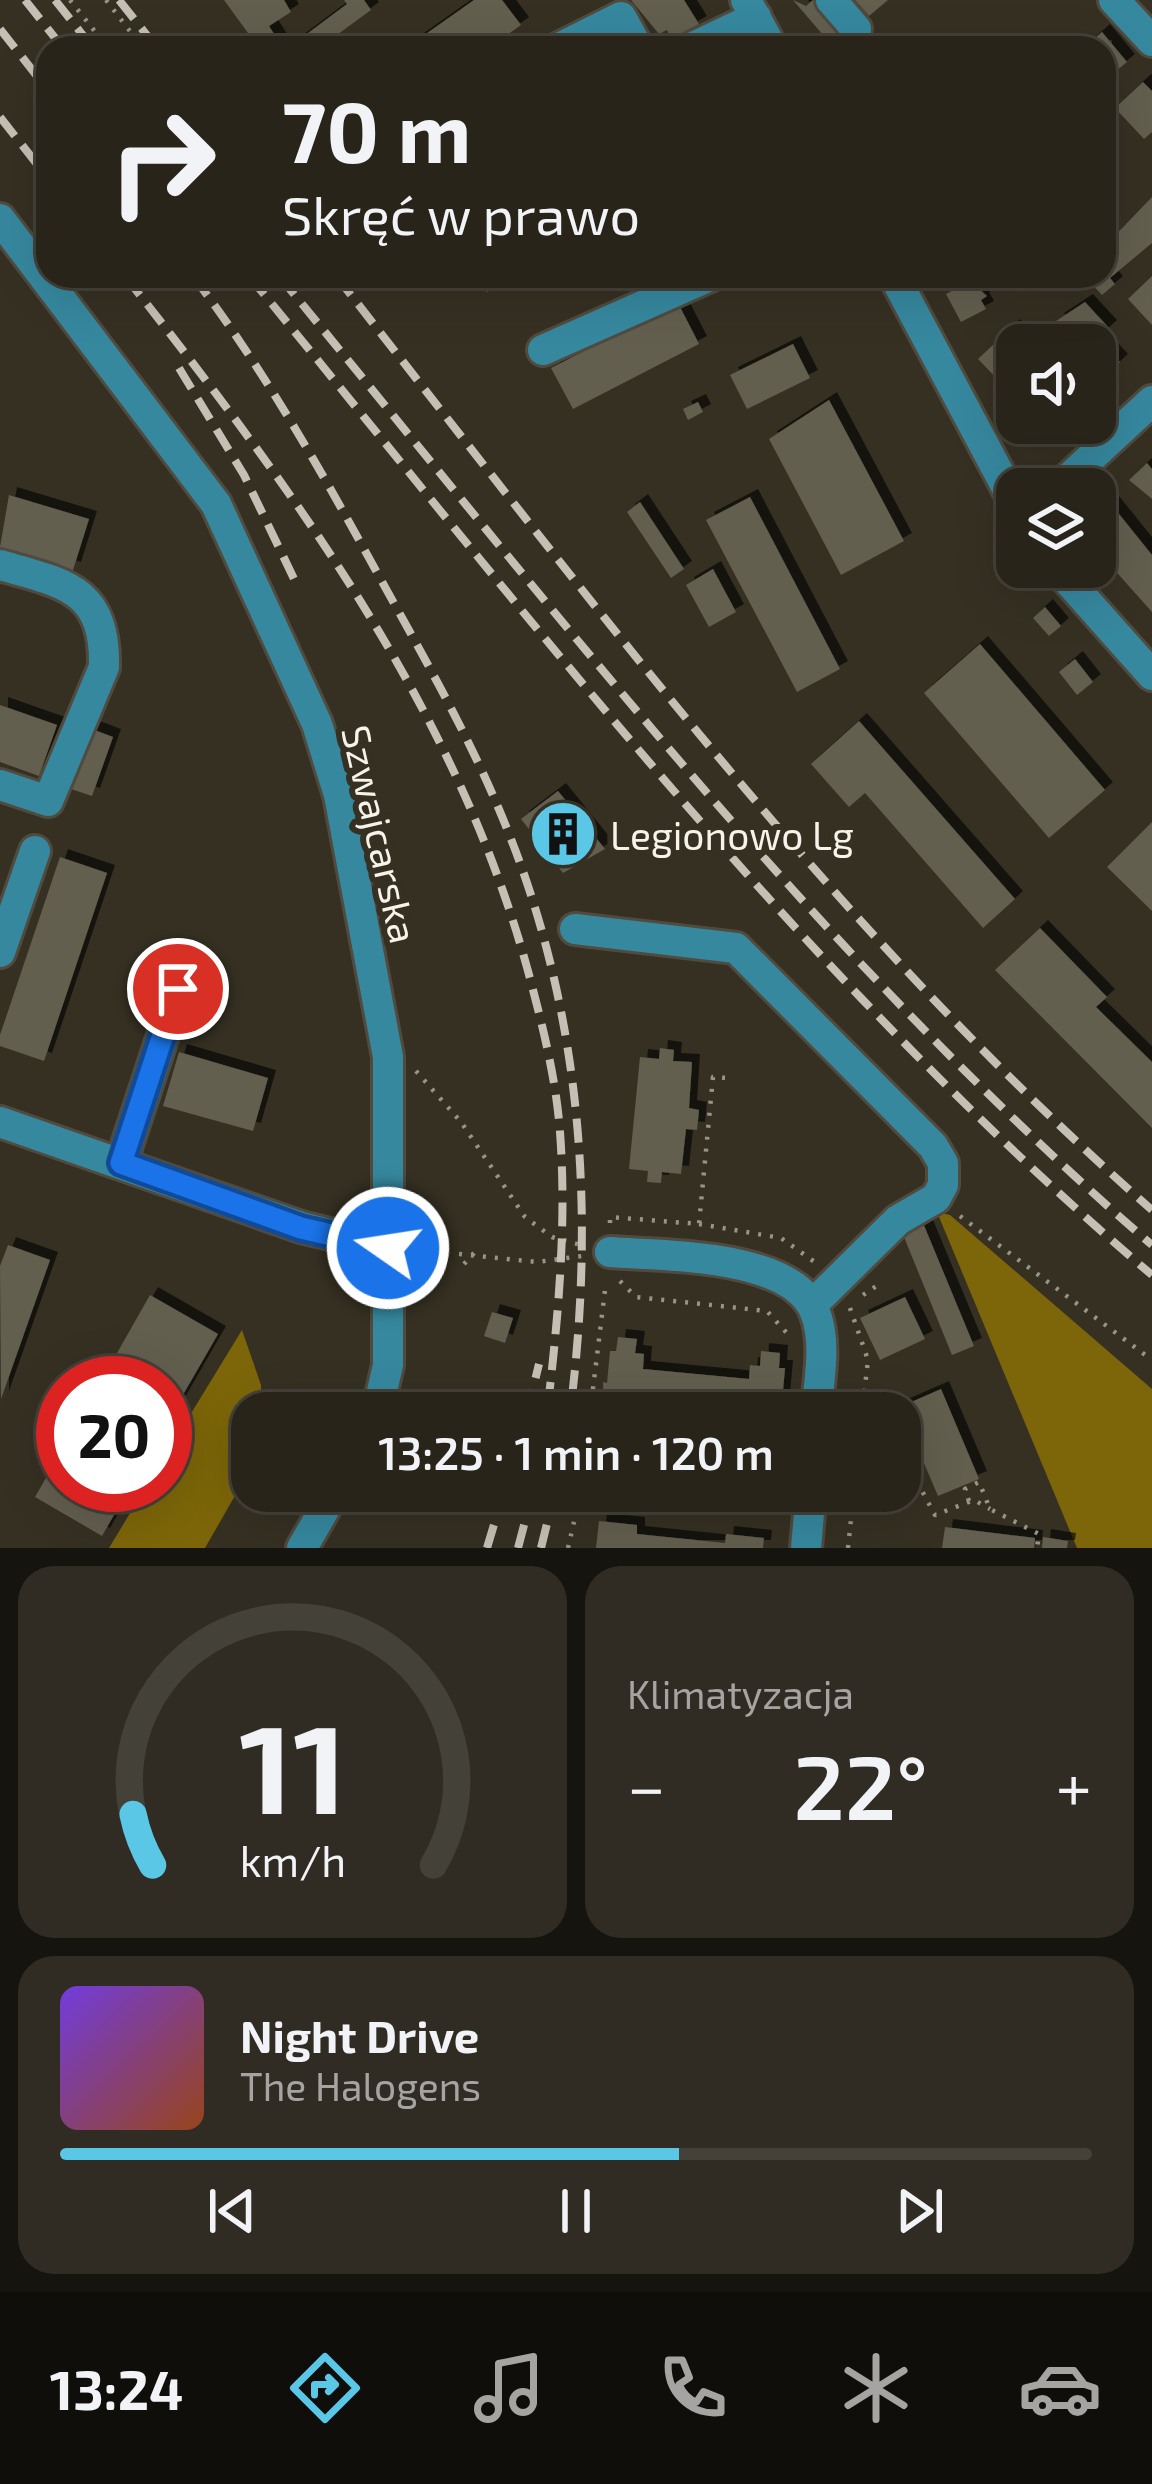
<!DOCTYPE html>
<html lang="pl">
<head>
<meta charset="utf-8">
<style>
	:root { --surface:#28241a; --page:#302c23; --text:#f1f3f6; --muted:#a5a4a2; --line:#444139; --accent:#5bc7e7 }
	body { margin:0; font-family:"Exo 2",sans-serif; background:var(--page); color:var(--text); height:100vh; display:flex; flex-direction:column; font-size:45px; white-space:nowrap }
	* { box-sizing:border-box; margin:0 }
	p { font-size:39px; color:var(--muted) }
	.icon { flex:none; width:66px; height:66px; fill:none; stroke:currentColor; stroke-width:2; stroke-linecap:round; stroke-linejoin:round }
	.map { position:relative; height:1548px; overflow:hidden }
	.panel { display:flex; flex-direction:column; gap:18px; padding:18px; background:#16140e; flex:1 }
	.panel>* { flex:none }
	.banner { position:absolute; left:36px; top:36px; width:1080px; height:252px; border-radius:36px; box-shadow:0 12px 48px #0002,0 0 0 3px var(--line); background:#28241a; color:var(--text); overflow:hidden }
	.tools { position:absolute; left:996px; top:324px; display:grid; gap:24px }
	.tools a { display:grid; place-items:center; width:120px; height:120px; border-radius:24px; background:var(--surface); box-shadow:0 12px 48px #0002,0 0 0 3px var(--line); font-size:60px }
	.speed { position:absolute; left:36px; top:1356px; display:flex; gap:24px; font-size:60px; font-weight:700; text-align:center }
	.speed>* { display:grid; place-content:center; width:156px; height:156px; border-radius:50%; background:var(--surface); box-shadow:0 12px 48px #0002,0 0 0 3px var(--line); line-height:1 }
	.speed .limit { border:18px solid #d22; background:#fff; color:#111 }
	.pin { position:absolute; display:grid; place-items:center; width:102px; height:102px; color:#fff; margin:-51px; border:6px solid #fff; border-radius:50%; box-shadow:0 3px 12px #0007 }
	.me { position:absolute; width:132px; margin:-66px; rotate:283deg; stroke-linejoin:round; filter:drop-shadow(0 0 9px #0008) }
	.turn { display:flex; align-items:center; gap:42px; height:252px; padding:0 48px; font-size:54px }
	.turn .icon { width:156px; height:156px; stroke-width:2.5 }
	.turn b { display:block; font-size:84px; line-height:102px }
	.big { font-size:90px; font-weight:600; line-height:1.1 }
	.panel .tile { flex:1; display:flex; flex-direction:column; justify-content:center; gap:18px; min-width:0; padding:0 42px; border-radius:36px; background:var(--page) }
	.panel .dial { align-items:center; gap:0 }
	.dial svg { height:312px; overflow:visible; fill:none; stroke:var(--line); stroke-width:7; stroke-linecap:round; text-anchor:middle }
	.dial text { fill:var(--text); stroke:none }
	.song { display:flex; align-items:center; gap:36px }
	.cover { width:144px; height:144px; border-radius:18px; background:linear-gradient(135deg,hsl(260 70% 55%),hsl(20 70% 35%)) }
	.played { height:12px; border-radius:6px; background:linear-gradient(90deg,var(--accent) 60%,var(--line) 60%) }
	.keys { display:flex; justify-content:space-around; direction:ltr }
	.heat { display:flex; justify-content:space-between; align-items:center; font-size:66px; direction:ltr }
	.panel .tiles { flex:1; display:grid; gap:18px; grid-template-columns:1fr 1fr }
	.tile:last-child { grid-column:span 2 }
	.trip { position:absolute; left:231px; top:1392px; width:690px; height:120px; border-radius:36px; background:var(--surface); box-shadow:0 12px 48px #0002,0 0 0 3px var(--line); font-weight:600; line-height:120px; text-align:center }
	.menu { display:flex; height:192px; justify-content:space-around; align-items:center; background:#100e0a; color:var(--muted) }
	.menu .icon { width:84px; height:84px }
	.menu .active { color:var(--accent) }
	.menu b { font-size:54px; color:var(--text) }
	.map>svg:first-child { display:block }
	.forest { fill:#7d6609 }
	.building { fill:#635e4f; filter:url(#shadow) }
	.lines { fill:none; stroke-linecap:round; stroke-linejoin:round }
	.minor-casing { stroke:#504b3e; stroke-width:36 }
	.path { stroke:#989488; stroke-width:4.5; stroke-dasharray:3 9; stroke-linecap:butt }
	.minor { stroke:#36889f; stroke-width:30 }
	.rail { stroke:#c4c0b6; stroke-width:8; stroke-dasharray:24 12; stroke-linecap:butt }
	.route-casing { stroke:#114b97; stroke-width:30 }
	.route { stroke:#1a73e8; stroke-width:21 }
	.labels { text-anchor:middle; dominant-baseline:central; stroke-width:12; stroke-linejoin:round; paint-order:stroke }
	.street-label { font-size:39px; fill:#f6f3ea; stroke:#353022 }
	.poi-label { font-size:39px; fill:#f6f3ea; stroke:#353022; text-anchor:start }
</style>
</head>
<body>
<div class="map">
<svg width="1152" height="1548" viewBox="0 0 1152 1548">
	<defs>
		<filter id="shadow"><feDropShadow dx="8" dy="-8" stdDeviation="0" flood-color="#0009"/></filter>
	</defs>
	<rect width="100%" height="100%" fill="#353022"/>
	<path class="forest" d="M937,1212L950,1215L1152,1389V1548H1077Z
		M242,1330L261,1385L262,1413H252V1466L205,1548H109L147,1485H165V1456Z"/>
	<path class="building" d="M224,0H284L291,12L269,26L283,48H259Z
		M344,0H364L371,10L319,48H288L347,4Z
		M474,0H502L521,25L489,48H406Z
		M631,0H684L699,24L671,39L667,30L659,34Z
		M793,0L806,6L813,0L841,32L829,42Z
		M855,0H888L869,16Z
		M1102,32L1127,62L1104,81V48H1084Z
		M1143,82L1152,91V132L1144,139L1115,108Z
		M1152,197V243L1110,278L1115,284L1102,295L1087,279L1104,276V247Z
		M476,276H512L487,292Z
		M1152,276V325L1128,299Z
		M970,281L987,296L981,300L986,309L961,322L946,294Z
		M1085,302L1109,328L1098,338L1120,362L1100,380L1095,375V345H1067L1064,341L1069,335L1056,321Z
		M678,303L699,344L573,409L551,368Z
		M1012,327L1028,345H1017V370L1002,384L978,359Z
		M793,344L810,378L747,409L730,375Z
		M829,400L904,541L841,575L769,439Z
		M698,402L703,412L688,420L683,409Z
		M1147,463L1152,469V499L1129,480Z
		M9,495L89,519L73,570L0,547Z
		M750,497L840,669L797,692L706,520Z
		M640,502L684,569L671,578L627,512Z
		M1111,504L1152,555V612L1095,548V513Z
		M713,569L736,612L709,627L686,585Z
		M1045,607L1061,626L1049,636L1033,618Z
		M980,644L1105,790L1049,838L924,693Z
		M1075,659L1093,682L1077,695L1059,672Z
		M0,705L57,725L39,776L0,762Z
		M859,721L1015,899L983,928L865,793L849,807L811,764Z
		M89,728L113,737L92,796L68,788Z
		M558,791L605,849L563,873L521,819Z
		M1152,822V911L1107,867Z
		M60,857L107,873L44,1061L0,1046V1035Z
		M1040,928L1107,997L1096,1007L1152,1062V1128L995,970Z
		M660,1048L674,1050L673,1061L692,1062L689,1108L699,1110L697,1130L686,1129L681,1174L662,1172L661,1183L647,1182L648,1171L629,1169L640,1057L659,1059Z
		M179,1052L268,1078L253,1131L163,1106Z
		M923,1223L974,1346L952,1355L902,1232Z
		M8,1245L50,1260L1,1399L0,1266Z
		M150,1295L218,1334L165,1426V1383H100Z
		M905,1297L925,1339L880,1360L860,1318Z
		M492,1312L513,1318L505,1343L484,1336Z
		M618,1337L637,1339L635,1353L644,1354L643,1369L749,1379L750,1365L760,1366L761,1351L780,1353L779,1368H785L781,1413H604L603,1382L607,1383L610,1351H616Z
		M941,1389L979,1479L938,1496L900,1407Z
		M63,1448V1485H131L102,1536L35,1497Z
		M599,1521L637,1525V1534L725,1543L726,1534L764,1538L763,1548H596Z
		M945,1527L1035,1538L1034,1548H942Z
		M1043,1537L1068,1541L1067,1548H1042Z"/>
	<g class="lines">
		<defs>
			<path id="minor" d="M746,0L772,48
				M831,0L856,29
				M1114,0L1152,41
				M559,48L621,17L638,48
				M691,48L756,17
				M0,219L216,504L317,724L339,795L388,1057V1365L377,1413
				M894,276L1017,507
				M543,350L710,276
				M1057,489L1152,401
				M0,565C63,583 106,588 104,667L48,801L0,785
				M1056,567L1152,675
				M575,929L736,948L933,1146L943,1163V1185L936,1198L898,1220L812,1305
				M0,952L35,851
				M0,1122L301,1227L388,1248
				M121,1163L178,990
				M610,1252C661,1256 792,1253 815,1312C827,1342 819,1381 816,1413
				M302,1548L335,1491
				M806,1548L811,1491"/>
		</defs>
		<use href="#minor" class="minor-casing"/>
		<path class="path" d="M70,0L108,48
			M106,0L133,35L117,48
			M416,1071L461,1122L525,1217L552,1237L581,1245
			M960,1216L1152,1360
			M610,1223V1217L699,1224L713,1077L727,1078
			M699,1224L781,1238L816,1263
			M459,1254L537,1262L582,1256
			M464,1264L474,1253
			M620,1281L636,1297L767,1311L792,1339
			M863,1295L881,1283
			M850,1308L868,1360L862,1413
			M590,1413L606,1282
			M900,1450L935,1515L974,1500L990,1509
			M592,1491L599,1492
			M969,1501L965,1489L979,1482L990,1509L1039,1534L1037,1548
			M568,1548L581,1491
			M848,1548L854,1491"/>
		<use href="#minor" class="minor"/>
		<path class="rail" d="M25,0L63,48
			M55,0L93,48
			M119,0L157,48
			M0,29L48,90
			M0,117L48,178
			M125,276C293,490 455,705 528,971C542,1023 556,1078 560,1132C567,1225 558,1320 547,1413
			M193,276C265,371 323,474 380,578C427,663 476,748 511,839C583,1023 595,1218 570,1413
			M249,276C534,623 808,983 1152,1275
			M279,276C556,612 821,959 1152,1245
			M336,276C592,602 839,935 1152,1210
			M179,368L244,475L297,585
			M527,1413L539,1364
			M487,1548L504,1491
			M518,1548L533,1491
			M541,1548L555,1491"/>
	</g>
	<g class="lines">
		<defs>
			<path id="route" d="M178,989L121,1163L301,1228L388,1248"/>
		</defs>
		<use href="#route" class="route-casing"/>
		<use href="#route" class="route"/>
	</g>
	<defs>
		<symbol id="building-disc" viewBox="-11 -11 22 22"><circle r="9.5" fill="#5bc7e7" stroke="#353022"/><path d="M-4-6H4V6H1V3H-1V6H-4ZM-2.5-4.3h1.7v1.8h-1.7ZM.8-4.3h1.7v1.8H.8ZM-2.5-1h1.7V.8h-1.7ZM.8-1h1.7V.8H.8Z" fill="#111"/></symbol>
	</defs>
	<g fill-rule="evenodd">
		<use href="#building-disc" x="525" y="796" width="76" height="76"/>
	</g>
	<g class="labels">
		<g class="street-label">
			<text transform="translate(381 834) rotate(77)">Szwajcarska</text>
		</g>
		<g class="poi-label">
			<text x="610" y="834">Legionowo Lg</text>
		</g>
	</g>
</svg>
<div class="tools">
<a><svg class="icon" aria-label="sound" viewBox="0 0 24 24"><path d="M4 9h4l5-4v14l-5-4H4zM17 9q2 3 0 6"/></svg></a>
<a><svg class="icon" aria-label="layers" viewBox="0 0 24 24"><path d="M12 4l9 5-9 5-9-5zM3 14l9 5 9-5"/></svg></a>
</div>
<div class="speed"><div class="limit">20</div></div>
<div class="pin" style="left:178px;top:989px;background:#d93025"><svg class="icon" aria-label="arrive" viewBox="0 0 24 24"><path d="M6 21V4h12l-3 4 3 4H6"/></svg></div>
<svg class="me" style="left:388px;top:1248px" viewBox="-20 -20 40 40"><circle r="17" fill="#1a73e8" stroke="#fff" stroke-width="3"/><path d="M0-11L8 9 0 5-8 9z" fill="#fff"/></svg>
<div class="trip">13:25 · 1 min · 120 m</div>
<div class="banner">
<div class="turn"><svg class="icon" aria-label="right" viewBox="0 0 24 24"><path d="M7 20v-9h11M14 6l5 5-5 5"/></svg><div><b>70 m</b>Skręć w prawo</div></div>
</div>
</div>
<section class="panel">
<div class="tiles">
<div class="tile dial"><svg viewBox="0 0 100 80">
<path d="M14 69A42 42 0 1 1 86 69"/>
<path d="M14 69A42 42 0 0 1 9 56" stroke="#5bc7e7"/>
<text x="50" y="56" font-size="32" font-weight="700">11</text>
<text x="50" y="72" font-size="11">km/h</text>
</svg></div>
<div class="tile"><p>Klimatyzacja</p>
<div class="heat"><a>−</a><b class="big">22°</b><a>+</a></div>
</div>
<div class="tile">
<div class="song"><i class="cover"></i><div><b>Night Drive</b><p>The Halogens</p></div></div>
<div class="played"></div>
<div class="keys"><svg class="icon" aria-label="previous" viewBox="0 0 24 24"><path d="M18 5L8 12l10 7zM5 5v14"/></svg><svg class="icon" aria-label="pause" viewBox="0 0 24 24"><path d="M8 5v14M16 5v14"/></svg><svg class="icon" aria-label="next" viewBox="0 0 24 24"><path d="M6 5l10 7-10 7zM19 5v14"/></svg></div>
</div>
</div>
</section>
<nav class="menu">
<b>13:24</b>
<svg class="icon active" aria-label="directions" viewBox="0 0 24 24"><path d="M12 3l9 9-9 9-9-9zM9 14v-3h6M13 9l2 2-2 2"/></svg>
<svg class="icon" aria-label="music" viewBox="0 0 24 24"><path d="M9 18V5l10-2v13"/><circle cx="6" cy="18" r="3"/><circle cx="16" cy="16" r="3"/></svg>
<svg class="icon" aria-label="phone" viewBox="0 0 24 24"><path d="M5 4h4l2 5-3 2q2 4 5 5l2-3 5 2v4C11 20 4 13 5 4z"/></svg>
<svg class="icon" aria-label="climate" viewBox="0 0 24 24"><path d="M12 3v18M4 7l16 10M4 17L20 7"/></svg>
<svg class="icon" aria-label="car" viewBox="0 0 24 24"><path d="M5 17H2v-5l4-1 3-4h7l3 4 3 1v5h-3M9 17h6M6 11h13"/><circle cx="7" cy="17" r="2"/><circle cx="17" cy="17" r="2"/></svg>
</nav>
</body>
</html>
